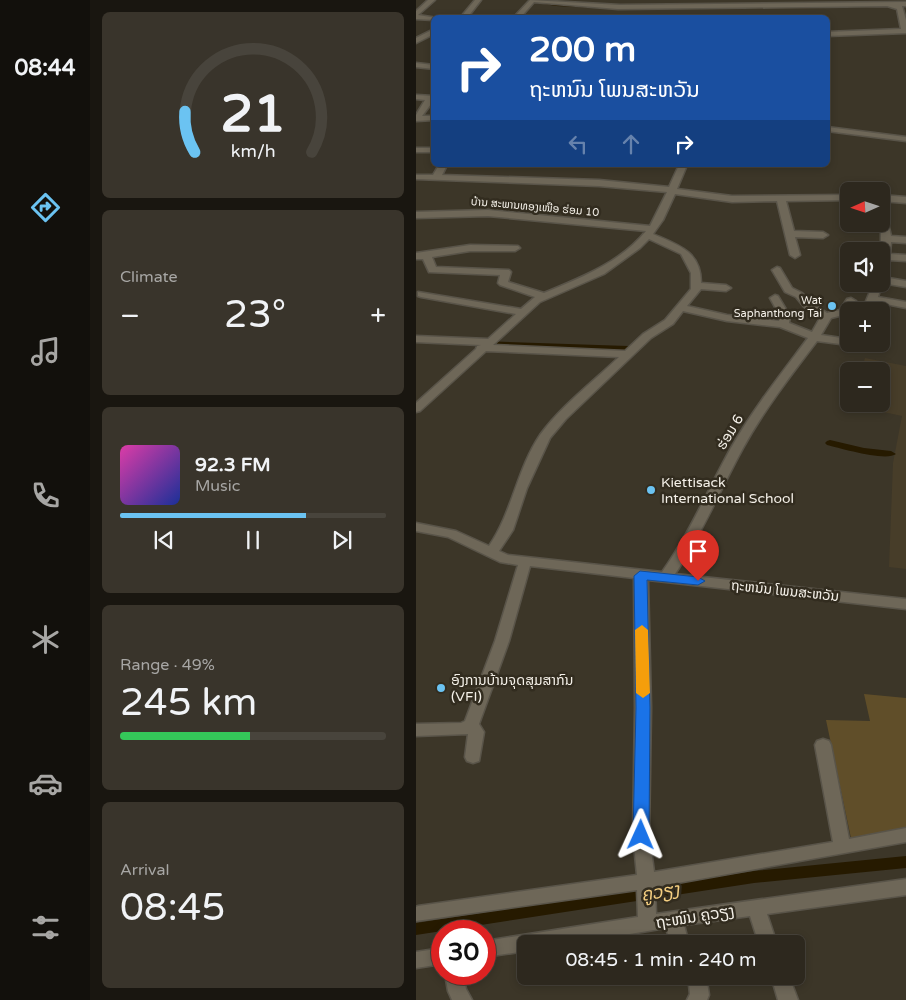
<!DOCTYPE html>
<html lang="en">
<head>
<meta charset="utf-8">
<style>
	:root { --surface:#2d281e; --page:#39342b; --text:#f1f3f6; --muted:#a7a6a4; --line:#48443c; --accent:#6bc3f2 }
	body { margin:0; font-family:"Varela Round","Noto Sans Lao",sans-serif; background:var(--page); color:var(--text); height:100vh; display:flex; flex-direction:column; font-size:19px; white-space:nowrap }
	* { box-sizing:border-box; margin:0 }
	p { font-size:16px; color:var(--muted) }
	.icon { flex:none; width:28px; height:28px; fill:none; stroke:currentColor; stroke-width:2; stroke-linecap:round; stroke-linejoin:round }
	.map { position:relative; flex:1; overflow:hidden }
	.panel { display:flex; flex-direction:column; gap:12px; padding:12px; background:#191610; width:326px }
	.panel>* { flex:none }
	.banner { position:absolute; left:15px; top:15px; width:399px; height:152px; border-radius:8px; box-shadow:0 2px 8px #0003,0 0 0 1px var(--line); background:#1a4fa0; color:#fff; overflow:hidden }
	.needle { width:32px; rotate:267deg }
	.fabs { position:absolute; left:424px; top:182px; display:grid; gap:10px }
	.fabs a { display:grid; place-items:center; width:50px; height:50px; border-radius:8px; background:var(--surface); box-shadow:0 2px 8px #0003,0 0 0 1px var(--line); font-size:25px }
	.speed { position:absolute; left:15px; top:920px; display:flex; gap:10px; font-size:25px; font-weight:700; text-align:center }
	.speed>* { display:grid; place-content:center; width:65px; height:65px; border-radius:50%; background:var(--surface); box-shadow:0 2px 8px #0003,0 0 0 1px var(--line); line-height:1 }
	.speed .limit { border:8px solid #d22; background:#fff; color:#111 }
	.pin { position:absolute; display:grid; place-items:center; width:42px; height:42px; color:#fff; margin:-51px -21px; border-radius:50% 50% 50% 0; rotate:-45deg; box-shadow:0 0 5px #0007 }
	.pin .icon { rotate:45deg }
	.me { position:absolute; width:55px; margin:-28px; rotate:1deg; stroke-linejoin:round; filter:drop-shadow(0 0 4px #0008) }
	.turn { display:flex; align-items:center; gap:18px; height:105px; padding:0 15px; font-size:22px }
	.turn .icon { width:65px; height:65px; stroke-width:2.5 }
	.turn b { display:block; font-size:35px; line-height:42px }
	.lanes { display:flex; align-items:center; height:48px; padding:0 15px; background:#0003; justify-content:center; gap:25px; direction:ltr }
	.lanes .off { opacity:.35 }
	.big { font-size:38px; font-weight:600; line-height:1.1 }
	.panel .card { flex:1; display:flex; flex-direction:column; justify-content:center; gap:8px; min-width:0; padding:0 18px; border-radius:8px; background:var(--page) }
	.panel .dial { align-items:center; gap:0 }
	.dial svg { height:130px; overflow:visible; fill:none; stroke:var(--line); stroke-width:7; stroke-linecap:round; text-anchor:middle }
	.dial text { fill:var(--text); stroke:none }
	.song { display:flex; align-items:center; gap:15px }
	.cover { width:60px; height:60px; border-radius:8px; background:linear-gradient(135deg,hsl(320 70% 55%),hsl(230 70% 35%)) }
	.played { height:5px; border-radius:2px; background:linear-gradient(90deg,var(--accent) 70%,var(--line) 70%) }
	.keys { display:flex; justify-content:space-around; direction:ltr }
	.heat { display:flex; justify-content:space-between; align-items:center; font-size:28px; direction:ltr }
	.charge { height:8px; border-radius:4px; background:linear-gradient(90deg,#34c759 49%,var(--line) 0) }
	.trip { position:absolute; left:101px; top:935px; width:288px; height:50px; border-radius:8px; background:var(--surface); box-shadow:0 2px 8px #0003,0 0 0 1px var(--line); font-weight:600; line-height:50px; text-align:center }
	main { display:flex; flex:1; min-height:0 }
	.menu { display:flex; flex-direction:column; width:90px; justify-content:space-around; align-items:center; background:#12100c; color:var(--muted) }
	.menu .icon { width:35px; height:35px }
	.menu .active { color:var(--accent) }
	.menu b { font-size:22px; color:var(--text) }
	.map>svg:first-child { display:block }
	.built { fill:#473d29 }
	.green { fill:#604e29 }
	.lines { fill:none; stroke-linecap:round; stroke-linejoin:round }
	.canal { fill:#261a00; fill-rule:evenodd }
	.minor-casing { stroke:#595449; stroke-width:3 }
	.minor { fill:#6e6758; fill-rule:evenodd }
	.route { fill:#1a73e8; stroke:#114b97 }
	.slow { fill:#f59e0b }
	.poi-dot { fill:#6bc3f2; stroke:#322c1f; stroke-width:2 }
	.labels { text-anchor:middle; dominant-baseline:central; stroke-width:5; stroke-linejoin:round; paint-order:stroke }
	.far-street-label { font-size:11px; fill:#f4f0e8; stroke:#322c1f }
	.far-poi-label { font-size:11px; fill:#f4f0e8; stroke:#322c1f; text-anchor:end }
	.street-label { font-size:14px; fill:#f4f0e8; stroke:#322c1f }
	.poi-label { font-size:14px; fill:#f4f0e8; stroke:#322c1f; text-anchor:start }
	.near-street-label { font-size:16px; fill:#f4f0e8; stroke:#322c1f }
	.near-water-label { font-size:18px; font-style:italic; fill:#f4ce80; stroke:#322c1f }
</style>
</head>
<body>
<main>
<nav class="menu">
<b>08:44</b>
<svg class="icon active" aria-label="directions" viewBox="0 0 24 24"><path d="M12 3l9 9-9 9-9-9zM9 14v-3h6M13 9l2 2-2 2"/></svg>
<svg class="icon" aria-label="music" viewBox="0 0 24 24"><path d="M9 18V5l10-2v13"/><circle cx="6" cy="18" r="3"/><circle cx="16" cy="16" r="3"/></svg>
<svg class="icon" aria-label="phone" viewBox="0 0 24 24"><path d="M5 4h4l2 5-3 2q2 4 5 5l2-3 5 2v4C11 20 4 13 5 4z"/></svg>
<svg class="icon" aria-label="climate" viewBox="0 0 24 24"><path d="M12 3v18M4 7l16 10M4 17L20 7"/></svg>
<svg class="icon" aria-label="car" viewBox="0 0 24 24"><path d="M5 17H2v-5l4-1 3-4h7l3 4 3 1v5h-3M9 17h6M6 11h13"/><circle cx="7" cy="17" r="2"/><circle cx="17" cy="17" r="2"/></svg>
<svg class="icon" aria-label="filters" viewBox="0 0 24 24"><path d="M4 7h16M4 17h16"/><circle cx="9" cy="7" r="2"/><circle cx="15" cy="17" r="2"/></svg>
</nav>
<section class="panel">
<div class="card dial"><svg viewBox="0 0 100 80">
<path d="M14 69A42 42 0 1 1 86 69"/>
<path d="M14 69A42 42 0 0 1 8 44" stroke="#6bc3f2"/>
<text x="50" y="56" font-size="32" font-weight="700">21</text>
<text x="50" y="72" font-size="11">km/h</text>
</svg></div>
<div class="card"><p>Climate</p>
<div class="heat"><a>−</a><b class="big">23°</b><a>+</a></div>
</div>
<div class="card">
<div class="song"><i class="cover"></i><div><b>92.3 FM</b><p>Music</p></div></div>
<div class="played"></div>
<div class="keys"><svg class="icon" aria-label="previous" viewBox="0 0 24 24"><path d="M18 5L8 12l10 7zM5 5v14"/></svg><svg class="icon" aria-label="pause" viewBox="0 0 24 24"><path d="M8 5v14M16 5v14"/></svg><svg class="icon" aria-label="next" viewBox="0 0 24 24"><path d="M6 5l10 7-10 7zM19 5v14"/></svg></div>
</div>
<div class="card"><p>Range · 49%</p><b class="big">245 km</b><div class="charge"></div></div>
<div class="card"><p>Arrival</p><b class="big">08:45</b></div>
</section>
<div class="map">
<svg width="490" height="1000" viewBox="0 0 490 1000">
	<rect width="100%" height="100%" fill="#3c3628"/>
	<path class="built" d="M449,358L490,366V569L473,567L477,463L486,416L439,406V404H465V371H445Z"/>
	<path class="green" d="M448,694L490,698V830L435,838L410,720L454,721Z"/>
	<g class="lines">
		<path class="canal" d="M117,0L140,4L183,6L185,7L183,8L140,6L117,2Z
			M459,5L461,7L415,8L413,7L415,6Z
			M409,6L411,8L310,9L308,8L310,7Z
			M65,341L212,346L216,349L212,352L62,346L61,344Z
			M414,440L448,448L475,451L480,454C470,462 424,448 411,445L409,443L411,441Z
			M490,856V868L338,883L0,935V923L338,871Z"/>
		<defs>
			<path id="minor" d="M12,0H19L2,15L21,18H18V20L0,19V11Z
				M59,0H65L51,18H44Z
				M114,0L204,5L490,2V6H486L490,20V33L411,36V32L485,29L481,9L471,6L202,9L118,2L104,18H97Z
				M18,29V34L0,43V38Z
				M0,63L18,65V69L0,67Z
				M0,95L18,96V100L6,116H18V120L0,121V115L9,100L0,99Z
				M411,127L490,137V141L411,131Z
				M0,148H18V152H0Z
				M23,165H31L26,175L183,180L253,187L263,165H271L261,189L316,196L432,195V200L370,201L378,231L407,232L412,235L407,238L379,237L384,255L379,258L374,255L361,201L316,202L259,194L247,220L237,234C262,245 285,251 285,283L310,285L315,288L310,291L285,289L271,306L311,315L363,321L364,316L354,298L359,295L362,296L374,316L373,323L396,332L404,318L389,308L380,297L369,292L356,270L361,267L364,268L376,288L386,293L397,304L411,313L424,310L431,299L435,298L440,301L431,314L415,318L405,335L432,339V344H436L432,345L401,341C375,375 348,410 327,448C304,490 286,534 259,574L490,599V609L232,580L235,708L233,835L238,872L417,842L399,745L401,741L407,739L413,741L415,745L433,839L490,828V842L239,887L240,914L490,879V895L351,914L361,944H343L334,916L268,925L273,944H255L250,928L153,944H110V951L69,957V941L222,917L221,890L0,921V907L2,906L221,875L217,835L219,708L218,578L114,566L93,641L63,724L68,732L63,761L57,763L51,761L49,757L52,734L0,736V724L45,723L49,721L79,641L102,565L84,562L32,537L0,531V523L40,531L73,546C96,513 101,469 124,435C145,406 177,382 203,357L70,351L4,411L0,412V403L60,349L61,346L65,345L0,342V336L72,339L100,314L5,297L2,296V292L105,309L119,297L84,285L82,283L84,275L13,272L7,259H0V253L54,245L102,246L104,248L99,251H54L16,257L20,267L93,270L95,272L92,282L128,293C164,278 204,263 230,231L72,216L0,218V212L72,210L234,226L251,192L183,186L0,179V175H17ZM233,239L265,254L275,273V289L249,320L227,334L209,351L77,345L124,302L188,274L224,248ZM267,311L311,321L364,327L392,338C365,374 337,409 315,448C292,489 274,533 246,572L92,555L83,551L97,530L111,488L134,438L150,419L235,338L257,324Z
				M465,195L490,197V203L465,201Z
				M465,207L469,210L475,236L490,237V243L475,242L474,254L490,255V261L473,260L470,275L467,277L490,281V287L466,283L462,297L490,302V308L460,302L456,311H446L457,284H465Z
				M26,948V964L0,968V952Z
				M29,974H47L50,989L56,1000H36L32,991Z
				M272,976H290L293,995L291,1000H271L274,994Z
				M355,976H373L382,1000H362Z"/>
		</defs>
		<use href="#minor" class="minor-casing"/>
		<use href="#minor" class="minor"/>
	</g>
	<path class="route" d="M224,571L282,577L289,581L282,585L231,580L234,708L233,835L230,839L225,841L219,839L217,835L220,708L218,576Z"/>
	<path class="slow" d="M226,625L232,630L234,693L227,698L220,693L219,630Z"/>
	<g class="poi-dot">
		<circle cx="416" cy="306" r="5"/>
		<circle cx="235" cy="490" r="5"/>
		<circle cx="25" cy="688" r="5"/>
	</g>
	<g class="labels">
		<g class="far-street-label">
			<text transform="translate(119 207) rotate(5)">ບ້ານ ສະພານທອງເໜືອ ຮ່ອມ 10</text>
		</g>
		<g class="far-poi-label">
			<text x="406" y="300">Wat<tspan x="406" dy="13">Saphanthong Tai</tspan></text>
		</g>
		<g class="street-label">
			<text transform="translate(314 432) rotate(-59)">ຮ່ອມ 6</text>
			<text transform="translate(369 591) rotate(6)">ຖະຫນົນ ໂພນສະຫວັນ</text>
		</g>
		<g class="poi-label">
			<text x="245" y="482">Kiettisack<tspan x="245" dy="16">International School</tspan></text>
			<text x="35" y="680">ອົງການບ້ານຈຸດສຸມສາກົນ<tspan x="35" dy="16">(VFI)</tspan></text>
		</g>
		<g class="near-street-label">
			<text transform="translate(279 917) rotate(-9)">ຖະໜົນ ຄູວຽງ</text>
		</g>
		<g class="near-water-label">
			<text transform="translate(244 892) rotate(-9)">ຄູວຽງ</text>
		</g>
	</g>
</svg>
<div class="fabs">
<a><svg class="needle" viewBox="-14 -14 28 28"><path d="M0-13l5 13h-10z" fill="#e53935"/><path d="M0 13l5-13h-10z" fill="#a7a6a4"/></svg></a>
<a><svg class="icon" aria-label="sound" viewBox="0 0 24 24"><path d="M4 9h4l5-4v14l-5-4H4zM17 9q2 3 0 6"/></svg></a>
<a>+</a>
<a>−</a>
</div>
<div class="speed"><div class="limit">30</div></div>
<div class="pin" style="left:282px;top:581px;background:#d93025"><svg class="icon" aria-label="arrive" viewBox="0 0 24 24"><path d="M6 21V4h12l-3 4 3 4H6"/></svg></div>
<svg class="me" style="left:225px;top:835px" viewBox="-20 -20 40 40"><path d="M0-17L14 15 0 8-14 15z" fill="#1a73e8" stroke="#fff" stroke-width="4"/></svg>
<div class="trip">08:45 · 1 min · 240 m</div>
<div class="banner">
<div class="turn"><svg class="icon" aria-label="right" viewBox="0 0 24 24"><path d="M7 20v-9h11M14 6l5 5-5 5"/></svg><div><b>200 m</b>ຖະຫນົນ ໂພນສະຫວັນ</div></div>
<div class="lanes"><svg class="icon off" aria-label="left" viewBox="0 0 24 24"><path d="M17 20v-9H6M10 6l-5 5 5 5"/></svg><svg class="icon off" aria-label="ahead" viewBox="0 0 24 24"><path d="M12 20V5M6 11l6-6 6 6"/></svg><svg class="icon" aria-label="right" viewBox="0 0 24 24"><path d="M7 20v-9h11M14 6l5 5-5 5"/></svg></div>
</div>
</div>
</main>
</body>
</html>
